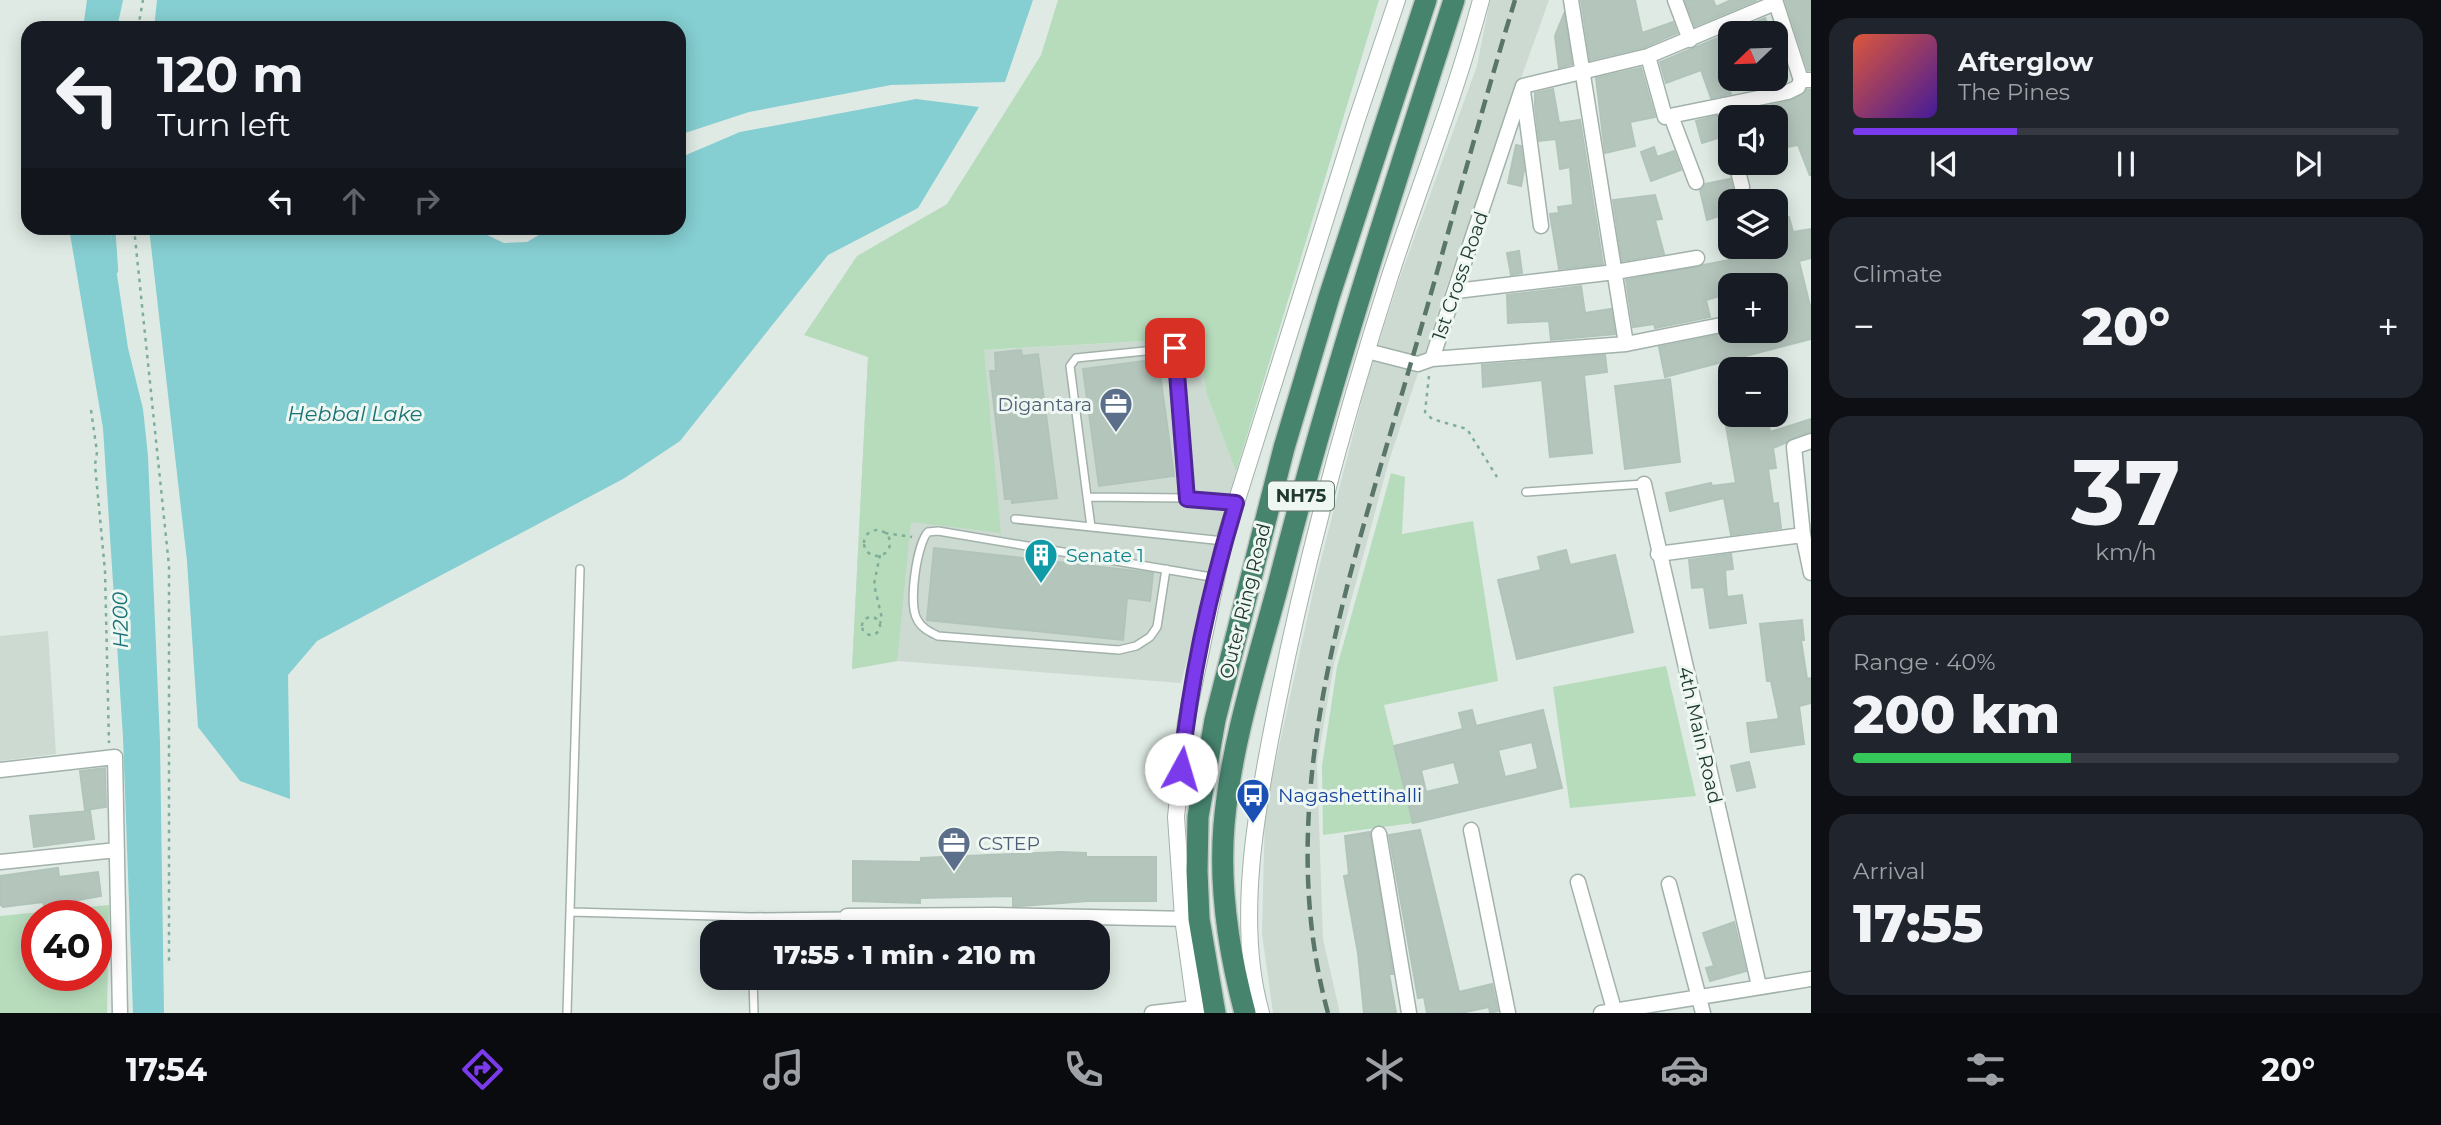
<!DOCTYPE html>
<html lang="en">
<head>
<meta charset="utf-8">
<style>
	:root { --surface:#171b24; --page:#20242c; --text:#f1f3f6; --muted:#9ea1a6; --line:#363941; --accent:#7c3aed }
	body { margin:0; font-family:Montserrat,sans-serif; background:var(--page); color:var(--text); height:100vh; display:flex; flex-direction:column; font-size:26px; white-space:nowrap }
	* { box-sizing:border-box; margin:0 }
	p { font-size:23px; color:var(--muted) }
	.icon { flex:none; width:38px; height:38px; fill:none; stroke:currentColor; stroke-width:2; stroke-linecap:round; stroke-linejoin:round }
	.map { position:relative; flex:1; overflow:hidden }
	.sheet { display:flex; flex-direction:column; gap:18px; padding:18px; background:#0d0f14; width:630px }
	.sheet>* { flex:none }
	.guide { position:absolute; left:21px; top:21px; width:665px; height:214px; border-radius:21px; box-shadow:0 4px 18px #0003; background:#171b24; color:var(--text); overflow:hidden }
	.needle { width:46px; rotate:247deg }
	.fabs { position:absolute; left:1718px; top:21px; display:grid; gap:14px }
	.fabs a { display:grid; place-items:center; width:70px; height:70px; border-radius:14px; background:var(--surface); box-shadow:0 4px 18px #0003; font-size:35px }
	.speed { position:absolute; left:21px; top:900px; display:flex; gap:14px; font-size:35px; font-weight:700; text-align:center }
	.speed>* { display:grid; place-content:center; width:91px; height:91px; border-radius:50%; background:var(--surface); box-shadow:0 4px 18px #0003; line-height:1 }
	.speed .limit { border:10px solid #d22; background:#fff; color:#111 }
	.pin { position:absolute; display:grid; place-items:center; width:60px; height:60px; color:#fff; margin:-30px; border-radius:14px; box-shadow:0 4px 10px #0006 }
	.me { position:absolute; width:77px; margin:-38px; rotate:6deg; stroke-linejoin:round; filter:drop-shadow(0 0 5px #0008) }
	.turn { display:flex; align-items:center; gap:24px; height:147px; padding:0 21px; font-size:32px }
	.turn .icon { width:91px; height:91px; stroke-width:2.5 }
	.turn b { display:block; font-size:49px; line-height:60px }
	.lanes { display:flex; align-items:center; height:66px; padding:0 21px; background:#0003; justify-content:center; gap:35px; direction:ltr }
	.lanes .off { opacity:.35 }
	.big { font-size:52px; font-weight:800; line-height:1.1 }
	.sheet .widget { flex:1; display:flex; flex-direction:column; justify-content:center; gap:10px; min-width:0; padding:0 24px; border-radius:21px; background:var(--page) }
	.sheet .dial { align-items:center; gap:0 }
	.dial b { font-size:91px; line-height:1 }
	.song { display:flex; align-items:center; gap:21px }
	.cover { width:84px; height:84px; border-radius:10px; background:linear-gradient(135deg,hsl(10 70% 55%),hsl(260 70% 35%)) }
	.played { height:7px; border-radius:4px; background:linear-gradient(90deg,var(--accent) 30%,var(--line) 30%) }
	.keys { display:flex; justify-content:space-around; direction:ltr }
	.heat { display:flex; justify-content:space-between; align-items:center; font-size:38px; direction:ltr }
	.charge { height:10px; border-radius:5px; background:linear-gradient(90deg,#34c759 40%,var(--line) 0) }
	.trip { position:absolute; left:700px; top:920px; width:410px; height:70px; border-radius:21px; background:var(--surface); box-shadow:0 4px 18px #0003; font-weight:800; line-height:70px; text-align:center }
	.tab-bar { display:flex; height:112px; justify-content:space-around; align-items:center; background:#090b0e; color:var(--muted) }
	.tab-bar .icon { width:49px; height:49px }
	.tab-bar .current { color:var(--accent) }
	.tab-bar b { font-size:32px; color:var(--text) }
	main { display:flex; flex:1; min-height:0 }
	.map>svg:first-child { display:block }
	.built { fill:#cddad2 }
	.green { fill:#b7dcbc; fill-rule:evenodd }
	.water { fill:#85ced1 }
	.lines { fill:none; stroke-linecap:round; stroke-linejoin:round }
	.stream { stroke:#85ced1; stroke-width:4.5 }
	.building { fill:#b4c5bc; stroke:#b1c4ba; stroke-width:2; fill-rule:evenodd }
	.service-casing { stroke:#a2b2aa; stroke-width:10 }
	.minor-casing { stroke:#a2b2aa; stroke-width:17 }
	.tertiary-casing { stroke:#a2b2aa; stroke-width:18 }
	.trunk-casing { stroke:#bcc4c1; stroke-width:24 }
	.path { stroke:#7eae9a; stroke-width:2.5; stroke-dasharray:3.5 5; stroke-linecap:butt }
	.service { stroke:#fff; stroke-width:7 }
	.minor { stroke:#fff; stroke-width:14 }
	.tertiary { stroke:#fff; stroke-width:16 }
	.trunk { stroke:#46846e; stroke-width:21 }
	.rail { stroke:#5a766b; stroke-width:4.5; stroke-dasharray:14 7; stroke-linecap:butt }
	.route-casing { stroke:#51269a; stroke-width:18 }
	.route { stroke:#7c3aed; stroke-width:12 }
	.labels { text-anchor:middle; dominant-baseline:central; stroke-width:6; stroke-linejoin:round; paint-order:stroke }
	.shield { fill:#eff7f2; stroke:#5e736a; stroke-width:2 }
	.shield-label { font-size:18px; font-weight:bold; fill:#203a30 }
	.street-label { font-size:19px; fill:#203a30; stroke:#eff7f2 }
	.service-label { font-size:19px; fill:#4e5e75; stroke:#eff7f2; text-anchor:end }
	.culture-label { font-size:19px; fill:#0d838f; stroke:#eff7f2; text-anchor:start }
	.transit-label { font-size:19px; fill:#164399; stroke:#eff7f2; text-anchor:start }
	.water-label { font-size:21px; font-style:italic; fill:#1a7276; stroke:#eff7f2 }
</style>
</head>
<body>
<main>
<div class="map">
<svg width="1811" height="1013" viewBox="0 0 1811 1013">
	<rect width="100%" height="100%" fill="#dfeae4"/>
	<path class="built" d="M1490,0H1549L1446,288L1388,464L1334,664L1317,764L1323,939L1340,1013H1273L1262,934L1265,810L1315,583L1368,376L1400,277L1477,66Z
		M1197,338L1207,395L1236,472L1181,683L897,661L852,669L868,357Z
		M48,631L56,754L0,761V636Z"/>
	<path class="green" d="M1058,0H1379L1236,472L1207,395L1197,338L984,350L1001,533L911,522L897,661L852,669L868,357L804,335L857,256L947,204L1041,55Z
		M1391,473L1405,477L1402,534L1473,521L1498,681L1384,705L1413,823L1323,835L1322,766L1337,667Z
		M1666,666L1696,796L1570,808L1553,687Z
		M109,905L107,1013H0V916ZM37,915H96V975H37Z"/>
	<path class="water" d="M87,0H123L117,28H83Z
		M157,0H1033L1005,82L891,85L749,112L679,135V28H154Z
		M916,99L979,107L918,208L828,255L680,441L623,479L317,641L288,675L290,799L240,781L198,727L187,561L149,228H472L504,243L527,242L551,228H679V158L740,132Z
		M69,228H110L128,348L143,409L148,456L160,742L164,1013H133L123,737L103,428Z"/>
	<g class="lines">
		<path class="stream" d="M113,228L116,271"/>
	</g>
	<path class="building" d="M1581,0H1635L1642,33L1673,22L1677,33L1645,47L1590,60Z
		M1685,0H1713L1716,7L1731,0H1757L1695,26Z
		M1785,0H1811V70H1808Z
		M1564,14L1572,64L1559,68L1555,36Z
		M1765,18L1770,30L1761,33H1731V46L1717,52L1731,94L1711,98L1701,70L1666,83L1660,62Z
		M1641,68L1655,117L1630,122L1635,146L1605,153L1596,78Z
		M1553,89L1559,123L1580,120L1603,264L1559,269L1550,214L1559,213L1558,207L1573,205L1570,167L1560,169L1556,139L1539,141L1535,106V93Z
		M1807,90H1811L1810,176L1798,145L1786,147L1783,127L1777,128L1776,117H1736L1735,113L1790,101Z
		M1716,116L1721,137L1702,143L1696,121Z
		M1516,145L1521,146L1524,170L1521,186L1508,183Z
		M1654,147L1657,157L1674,151L1681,170L1651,181L1641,152Z
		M1730,179L1734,192L1724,195L1731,215V247H1776V220L1789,217L1793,232L1811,229V258L1799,261L1811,310V339L1665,377L1659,347L1737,331H1776V285H1721L1723,295L1706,300L1710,317L1655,328L1654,324L1633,327L1626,280L1729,260L1719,216L1707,220L1700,190L1705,184Z
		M1655,195L1662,219L1655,220L1664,254L1622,261L1613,200Z
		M1519,251L1522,273L1511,275L1507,253Z
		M1581,286L1585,313L1611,309L1615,334L1551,340L1549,321L1508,323L1507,295Z
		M1021,350L1022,356L1038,354L1057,498L1012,503V499H1005L990,371H996L995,353Z
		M1605,355L1607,372L1584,375L1592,453L1550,457L1542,380L1483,387L1482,365Z
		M1158,359L1174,476L1099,486L1083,369Z
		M1670,379L1680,462L1625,469L1615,386Z
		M1757,415H1767L1770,432L1811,419V432L1773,448L1776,468L1768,469L1773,504L1778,503L1781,528L1731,535L1724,498L1670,511L1666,493L1711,483L1712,486L1736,483L1725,420Z
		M934,548L1153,573L1150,601L1127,598L1123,640L927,620Z
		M1566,550L1570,565L1615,555L1633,632L1517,659L1498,580L1541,570L1538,557Z
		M1731,554L1733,569L1725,570L1727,597L1742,595L1746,623L1710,628L1704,587L1692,588L1689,560Z
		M1802,620L1804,640H1801L1807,679L1811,678V703L1799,706L1804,744L1751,752L1747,723L1779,719L1771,681H1767L1760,624Z
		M1472,710L1476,726L1543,710L1562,788L1413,823L1394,746L1463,729L1459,713ZM1532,742L1538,769L1505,777L1498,750ZM1454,762L1460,784L1426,792L1421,770Z
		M1749,762L1755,787L1737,791L1731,766Z
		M105,768L106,807L85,810L80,771Z
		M90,811L94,839L34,847L30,816Z
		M1420,830L1459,992L1492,984L1498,1011L1490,1013L1489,1007L1461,1013H1427L1424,997L1418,998L1389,835Z
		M1370,832L1393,974H1389L1396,1013H1364L1358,953L1344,876L1349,875L1345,836Z
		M1060,852L1086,853V857H1156V901H1088L1021,906H1013V896L920,898V903L853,901V861L921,862V858Z
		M58,868L59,877L98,872L101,896L44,906L43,902L3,907L0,904V876Z
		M1734,922L1746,971L1710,981L1706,968L1714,966L1703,933Z"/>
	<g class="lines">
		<defs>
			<path id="service" d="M1526,492L1644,484
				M1087,497L1187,498
				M1015,519L1224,541
				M1091,527L1070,366L1076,358L1175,348L1187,498L1235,503
				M1166,569L1157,627L1150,637L1136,646L1119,650L938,636C930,632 921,628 917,619C908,604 917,543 928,532L938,531L1217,578
				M571,912L751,917
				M752,933L751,917L847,916
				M753,978L754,1013
				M567,1013L580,569"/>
			<path id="minor" d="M1571,0L1626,344
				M1675,0L1690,40
				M1775,0L1801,80
				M1648,56L1665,117L1788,92L1798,87L1801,80H1811
				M1523,86L1648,56L1775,3
				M1523,91L1541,226
				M1723,105L1731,137
				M1671,116L1696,182
				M1736,163L1742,187
				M1456,291L1615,272L1697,258
				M1367,351L1418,364L1432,359L1626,344L1731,323
				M1432,359L1523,86
				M1811,441L1794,447L1803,535L1811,573
				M1644,484L1759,986
				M1658,554L1803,535
				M0,770L115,757L120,1013
				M1471,830L1508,1013
				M1379,834L1409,1013
				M0,862L117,850
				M1578,882L1615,1013
				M1669,884L1703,1013
				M847,916L994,915L1192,919
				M1152,1013L1195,1008
				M1601,1013L1811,979"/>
			<path id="tertiary" d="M1196,1013L1183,918L1176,817L1186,722L1224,541L1356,122L1397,0
				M1261,1013C1235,922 1257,805 1275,715C1304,567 1344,419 1390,276C1420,184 1456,94 1481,0"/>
			<path id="trunk" d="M1215,1013L1199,919L1197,871L1198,817L1215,720L1284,448L1329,297L1426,0
				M1245,1013C1229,953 1219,886 1224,825C1231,743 1258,661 1279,582C1329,385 1392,193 1454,0"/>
		</defs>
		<use href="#service" class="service-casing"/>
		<use href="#minor" class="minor-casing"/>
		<use href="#tertiary" class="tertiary-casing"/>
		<use href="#trunk" class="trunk-casing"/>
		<path class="path" d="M138,28L143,0
			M134,228L169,566V963
			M1429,376L1425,412L1432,419L1467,429L1497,477
			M91,410L97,452L95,465L105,571L109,743
			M864 543a13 13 0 1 1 26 0a13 13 0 1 1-26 0Z
			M885,533L912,537
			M880,555L874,584L882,619L880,623
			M862 626a9 9 0 1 1 18 0a9 9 0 1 1-18 0Z"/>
		<use href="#service" class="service"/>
		<use href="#minor" class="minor"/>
		<use href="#tertiary" class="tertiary"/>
		<use href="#trunk" class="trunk"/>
		<path class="rail" d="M1328,1013C1269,798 1351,572 1410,366C1446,244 1478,121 1515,0"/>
	</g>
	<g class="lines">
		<defs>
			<path id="route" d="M1175,348L1187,499L1236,503C1210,589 1190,681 1181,769"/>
		</defs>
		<use href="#route" class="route-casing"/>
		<use href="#route" class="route"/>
	</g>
	<defs>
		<symbol id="office-pin" viewBox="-11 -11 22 30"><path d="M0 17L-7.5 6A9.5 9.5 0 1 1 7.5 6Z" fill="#5c6f8a" stroke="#eff7f2"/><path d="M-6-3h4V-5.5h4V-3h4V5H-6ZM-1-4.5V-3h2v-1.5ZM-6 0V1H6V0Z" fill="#fff"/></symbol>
		<symbol id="building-pin" viewBox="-11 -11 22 30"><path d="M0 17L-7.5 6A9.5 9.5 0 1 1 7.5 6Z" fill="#0f9aa8" stroke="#eff7f2"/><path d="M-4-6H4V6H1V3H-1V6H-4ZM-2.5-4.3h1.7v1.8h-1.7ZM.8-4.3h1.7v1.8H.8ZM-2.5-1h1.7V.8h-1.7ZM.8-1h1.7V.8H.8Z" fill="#fff"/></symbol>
		<symbol id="bus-pin" viewBox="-11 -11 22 30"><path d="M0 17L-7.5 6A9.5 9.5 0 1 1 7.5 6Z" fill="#1a4fb4" stroke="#eff7f2"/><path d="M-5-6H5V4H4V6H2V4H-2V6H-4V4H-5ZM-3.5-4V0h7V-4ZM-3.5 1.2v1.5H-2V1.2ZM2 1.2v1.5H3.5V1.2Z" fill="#fff"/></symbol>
	</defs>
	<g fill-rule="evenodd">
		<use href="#office-pin" x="1097" y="385" width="38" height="52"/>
		<use href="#building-pin" x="1022" y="536" width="38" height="52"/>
		<use href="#bus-pin" x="1234" y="776" width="38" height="52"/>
		<use href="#office-pin" x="935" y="824" width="38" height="52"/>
	</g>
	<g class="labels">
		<rect class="shield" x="1268" y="481.5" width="66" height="29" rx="5"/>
		<g class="shield-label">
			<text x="1301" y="496">NH75</text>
		</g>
		<g class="street-label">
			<text transform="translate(1460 276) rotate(-71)">1st Cross Road</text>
			<text transform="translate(1245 601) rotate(-76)">Outer Ring Road</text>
			<text transform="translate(1700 735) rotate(77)">4th Main Road</text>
		</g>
		<g class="service-label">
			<text x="1092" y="404">Digantara</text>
			<text x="978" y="843" text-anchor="start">CSTEP</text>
		</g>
		<g class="culture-label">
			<text x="1066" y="555">Senate 1</text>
		</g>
		<g class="transit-label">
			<text x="1278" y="795">Nagashettihalli</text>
		</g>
		<g class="water-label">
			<text x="355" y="413">Hebbal Lake</text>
			<text transform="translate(120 620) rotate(-91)">H200</text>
		</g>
	</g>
</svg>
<div class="fabs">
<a><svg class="needle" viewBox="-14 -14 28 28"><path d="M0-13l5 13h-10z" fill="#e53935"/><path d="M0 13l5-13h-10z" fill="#9ea1a6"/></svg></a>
<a><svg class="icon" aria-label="sound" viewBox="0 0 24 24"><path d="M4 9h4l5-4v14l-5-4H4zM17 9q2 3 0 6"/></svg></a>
<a><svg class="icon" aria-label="layers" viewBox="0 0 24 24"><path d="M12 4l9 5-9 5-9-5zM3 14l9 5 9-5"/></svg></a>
<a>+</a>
<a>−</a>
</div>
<div class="speed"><div class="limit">40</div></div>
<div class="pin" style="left:1175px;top:348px;background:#d93025"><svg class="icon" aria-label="arrive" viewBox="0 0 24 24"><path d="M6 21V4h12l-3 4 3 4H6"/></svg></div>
<svg class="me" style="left:1181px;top:769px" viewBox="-20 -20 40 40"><circle r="19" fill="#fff"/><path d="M0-13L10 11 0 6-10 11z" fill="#7c3aed"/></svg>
<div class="trip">17:55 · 1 min · 210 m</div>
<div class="guide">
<div class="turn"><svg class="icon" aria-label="left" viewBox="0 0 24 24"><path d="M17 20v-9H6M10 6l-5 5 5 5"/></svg><div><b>120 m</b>Turn left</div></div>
<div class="lanes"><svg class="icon" aria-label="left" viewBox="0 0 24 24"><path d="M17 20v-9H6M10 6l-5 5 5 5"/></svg><svg class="icon off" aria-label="ahead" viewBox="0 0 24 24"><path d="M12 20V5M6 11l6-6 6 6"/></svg><svg class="icon off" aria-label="right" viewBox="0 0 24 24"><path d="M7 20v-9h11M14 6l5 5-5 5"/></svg></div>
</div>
</div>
<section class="sheet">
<div class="widget">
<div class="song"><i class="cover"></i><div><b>Afterglow</b><p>The Pines</p></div></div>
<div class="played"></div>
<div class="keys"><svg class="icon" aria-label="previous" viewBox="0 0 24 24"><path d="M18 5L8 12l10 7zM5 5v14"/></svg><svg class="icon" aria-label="pause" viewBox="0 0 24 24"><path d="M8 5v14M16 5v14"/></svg><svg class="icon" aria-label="next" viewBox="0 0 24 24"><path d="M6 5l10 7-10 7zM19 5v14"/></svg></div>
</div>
<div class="widget"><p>Climate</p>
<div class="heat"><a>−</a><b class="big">20°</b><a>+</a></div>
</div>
<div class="widget dial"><b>37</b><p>km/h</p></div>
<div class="widget"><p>Range · 40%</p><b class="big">200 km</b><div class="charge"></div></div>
<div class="widget"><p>Arrival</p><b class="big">17:55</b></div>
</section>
</main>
<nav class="tab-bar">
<b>17:54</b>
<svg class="icon current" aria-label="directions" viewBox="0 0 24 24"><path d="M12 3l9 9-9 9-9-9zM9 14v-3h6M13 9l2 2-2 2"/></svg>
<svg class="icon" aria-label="music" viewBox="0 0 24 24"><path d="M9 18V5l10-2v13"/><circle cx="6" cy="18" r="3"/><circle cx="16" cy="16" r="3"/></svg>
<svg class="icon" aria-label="phone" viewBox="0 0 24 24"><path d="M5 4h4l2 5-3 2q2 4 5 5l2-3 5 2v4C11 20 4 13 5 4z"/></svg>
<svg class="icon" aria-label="climate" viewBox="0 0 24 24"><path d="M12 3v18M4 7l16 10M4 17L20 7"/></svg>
<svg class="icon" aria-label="car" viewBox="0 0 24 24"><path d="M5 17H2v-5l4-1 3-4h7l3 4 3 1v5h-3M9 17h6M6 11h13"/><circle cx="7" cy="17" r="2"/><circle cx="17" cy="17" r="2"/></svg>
<svg class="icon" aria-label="filters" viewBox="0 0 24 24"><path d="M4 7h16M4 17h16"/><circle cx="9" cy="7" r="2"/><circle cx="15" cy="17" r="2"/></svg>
<b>20°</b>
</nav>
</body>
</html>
